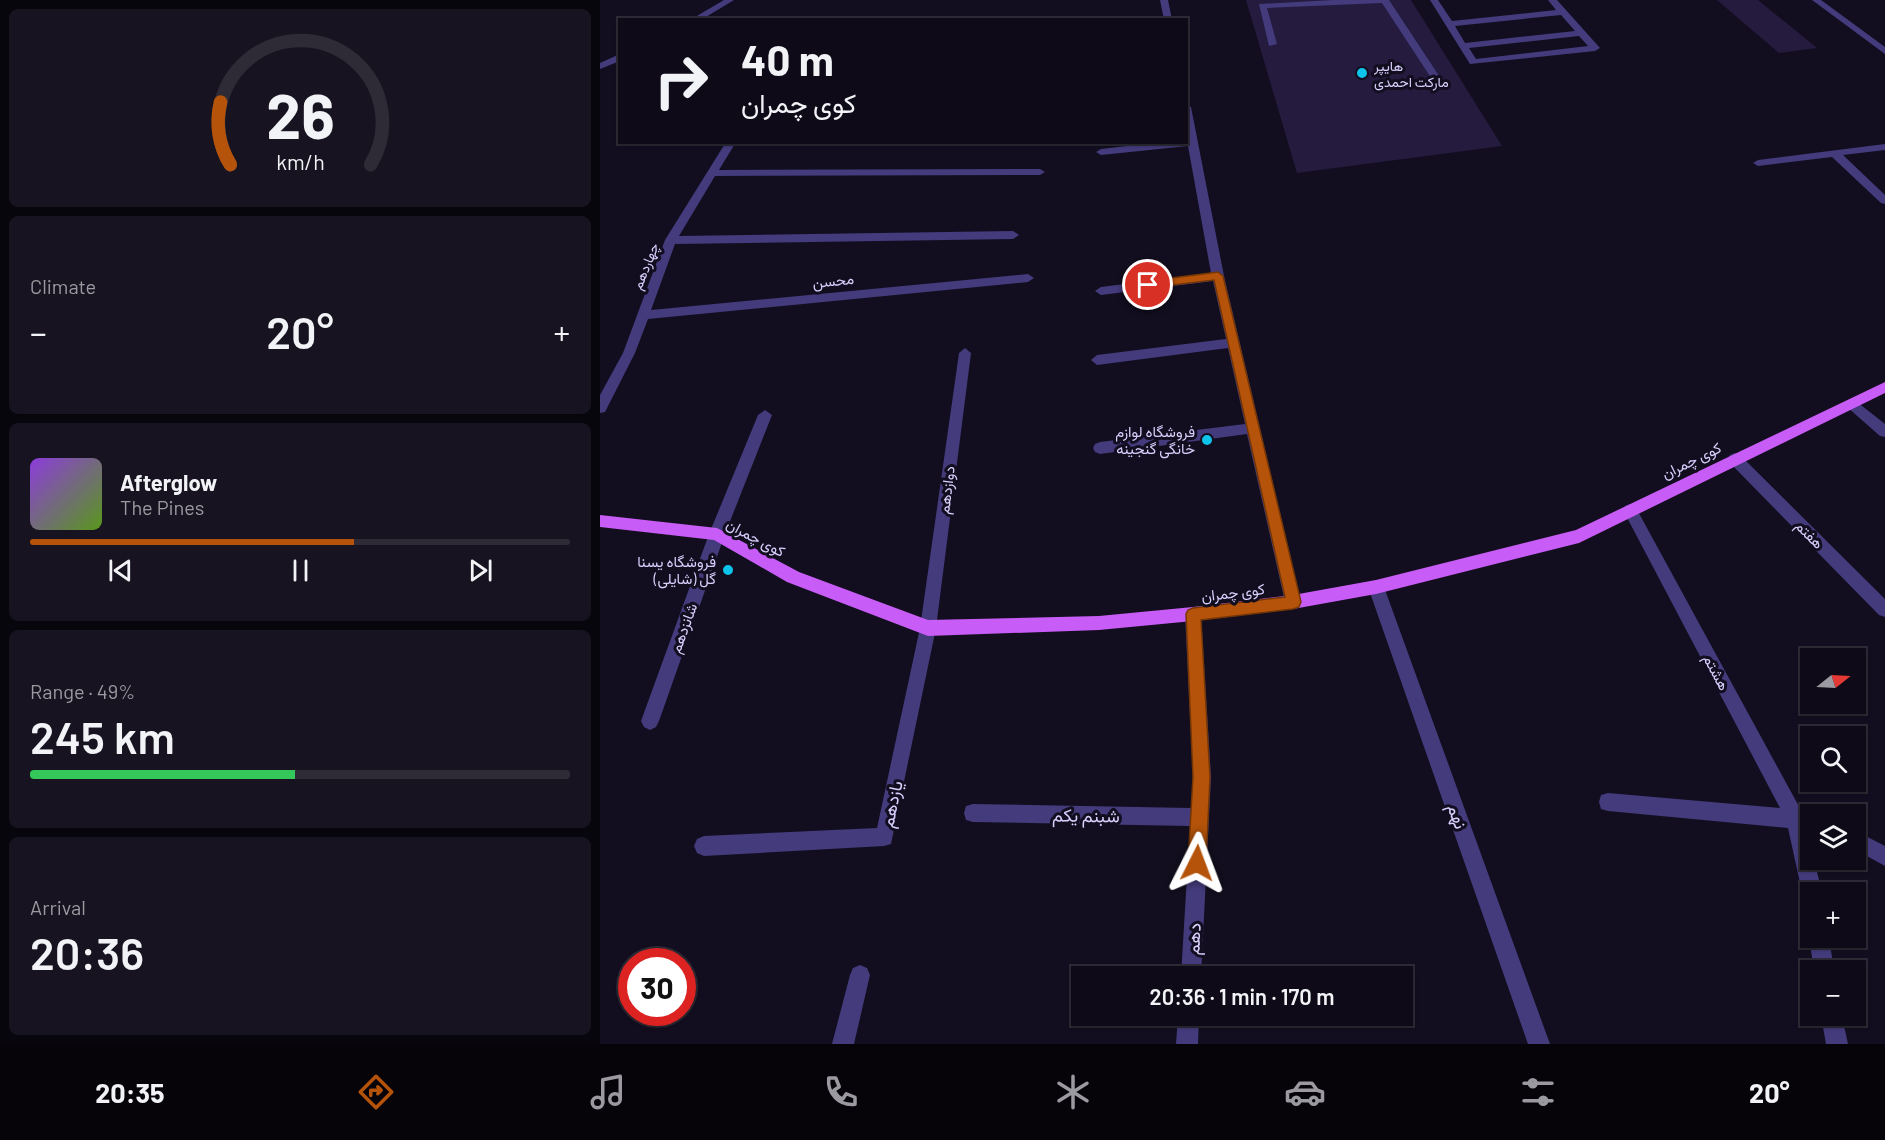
<!DOCTYPE html>
<html lang="en">
<head>
<meta charset="utf-8">
<style>
	:root { --surface:#0e0a17; --page:#171320; --text:#f1f3f6; --muted:#9b9aa1; --line:#2e2b36; --accent:#b45309 }
	body { margin:0; font-family:Barlow,Vazirmatn,sans-serif; background:var(--page); color:var(--text); height:100vh; display:flex; flex-direction:column; font-size:22px; white-space:nowrap }
	* { box-sizing:border-box; margin:0 }
	p { font-size:20px; color:var(--muted) }
	.icon { flex:none; width:33px; height:33px; fill:none; stroke:currentColor; stroke-width:2; stroke-linecap:round; stroke-linejoin:round }
	.map { position:relative; flex:1; overflow:hidden }
	.drawer { display:flex; flex-direction:column; gap:9px; padding:9px; background:#08060d; width:600px }
	.drawer>* { flex:none }
	.top-card { position:absolute; left:18px; top:18px; width:570px; height:126px; border-radius:0px; box-shadow:0 2px 4px #0004,0 0 0 2px var(--line); background:#0e0a17; color:var(--text); overflow:hidden }
	.needle { width:39px; rotate:72deg }
	.buttons { position:absolute; left:1200px; top:648px; display:grid; gap:12px }
	.buttons a { display:grid; place-items:center; width:66px; height:66px; border-radius:0px; background:var(--surface); box-shadow:0 2px 4px #0004,0 0 0 2px var(--line); font-size:30px }
	.speed { position:absolute; left:18px; top:948px; display:flex; gap:12px; font-size:30px; font-weight:700; text-align:center }
	.speed>* { display:grid; place-content:center; width:78px; height:78px; border-radius:50%; background:var(--surface); box-shadow:0 2px 4px #0004,0 0 0 2px var(--line); line-height:1 }
	.speed .limit { border:9px solid #d22; background:#fff; color:#111 }
	.pin { position:absolute; display:grid; place-items:center; width:51px; height:51px; color:#fff; margin:-26px; border:3px solid #fff; border-radius:50%; box-shadow:0 2px 6px #0007 }
	.me { position:absolute; width:66px; margin:-33px; rotate:3deg; stroke-linejoin:round; filter:drop-shadow(0 0 4px #0008) }
	.turn { display:flex; align-items:center; gap:21px; height:126px; padding:0 24px; font-size:27px }
	.turn .icon { width:78px; height:78px; stroke-width:2.5 }
	.turn b { display:block; font-size:42px; line-height:51px }
	.big { font-size:45px; font-weight:600; line-height:1.1 }
	.drawer .card { flex:1; display:flex; flex-direction:column; justify-content:center; gap:9px; min-width:0; padding:0 21px; border-radius:9px; background:var(--page) }
	.drawer .dial { align-items:center; gap:0 }
	.dial svg { height:156px; overflow:visible; fill:none; stroke:var(--line); stroke-width:7; stroke-linecap:round; text-anchor:middle }
	.dial text { fill:var(--text); stroke:none }
	.song { display:flex; align-items:center; gap:18px }
	.cover { width:72px; height:72px; border-radius:9px; background:linear-gradient(135deg,hsl(270 70% 55%),hsl(90 70% 35%)) }
	.played { height:6px; border-radius:3px; background:linear-gradient(90deg,var(--accent) 60%,var(--line) 60%) }
	.keys { display:flex; justify-content:space-around; direction:ltr }
	.heat { display:flex; justify-content:space-between; align-items:center; font-size:33px; direction:ltr }
	.charge { height:9px; border-radius:4px; background:linear-gradient(90deg,#34c759 49%,var(--line) 0) }
	.trip { position:absolute; left:471px; top:966px; width:342px; height:60px; border-radius:0px; background:var(--surface); box-shadow:0 2px 4px #0004,0 0 0 2px var(--line); font-weight:600; line-height:60px; text-align:center }
	.tabs { display:flex; height:96px; justify-content:space-around; align-items:center; background:#060409; color:var(--muted) }
	.tabs .icon { width:42px; height:42px }
	.tabs .active { color:var(--accent) }
	.tabs b { font-size:27px; color:var(--text) }
	main { display:flex; flex:1; min-height:0 }
	.map>svg:first-child { display:block }
	.building { fill:#251b3f }
	.lines { fill:none; stroke-linecap:round; stroke-linejoin:round }
	.minor { fill:#433b7c; fill-rule:evenodd }
	.major { fill:#c85cf6; fill-rule:evenodd }
	.route { fill:#b45309; stroke:#753606; stroke-width:1.5 }
	.poi-dot { fill:#0dc3ea; stroke:#120e1f; stroke-width:2 }
	.labels { text-anchor:middle; dominant-baseline:central; stroke-width:6; stroke-linejoin:round; paint-order:stroke }
	.far-poi-label { font-size:14px; fill:#d7cffc; stroke:#120e1f; text-anchor:start }
	.far-street-label { font-size:14px; fill:#d7cffc; stroke:#120e1f }
	.street-label { font-size:15px; fill:#d7cffc; stroke:#120e1f }
	.poi-label { font-size:15px; fill:#d7cffc; stroke:#120e1f; text-anchor:end }
	.near-street-label { font-size:18px; fill:#d7cffc; stroke:#120e1f }
</style>
</head>
<body>
<main>
<section class="drawer">
<div class="card dial"><svg viewBox="0 0 100 80">
<path d="M14 69A42 42 0 1 1 86 69"/>
<path d="M14 69A42 42 0 0 1 9 37" stroke="#b45309"/>
<text x="50" y="56" font-size="32" font-weight="700">26</text>
<text x="50" y="72" font-size="11">km/h</text>
</svg></div>
<div class="card"><p>Climate</p>
<div class="heat"><a>−</a><b class="big">20°</b><a>+</a></div>
</div>
<div class="card">
<div class="song"><i class="cover"></i><div><b>Afterglow</b><p>The Pines</p></div></div>
<div class="played"></div>
<div class="keys"><svg class="icon" aria-label="previous" viewBox="0 0 24 24"><path d="M18 5L8 12l10 7zM5 5v14"/></svg><svg class="icon" aria-label="pause" viewBox="0 0 24 24"><path d="M8 5v14M16 5v14"/></svg><svg class="icon" aria-label="next" viewBox="0 0 24 24"><path d="M6 5l10 7-10 7zM19 5v14"/></svg></div>
</div>
<div class="card"><p>Range · 49%</p><b class="big">245 km</b><div class="charge"></div></div>
<div class="card"><p>Arrival</p><b class="big">20:36</b></div>
</section>
<div class="map">
<svg width="1285" height="1044" viewBox="0 0 1285 1044">
	<rect width="100%" height="100%" fill="#120e1f"/>
	<path class="building" d="M646,0H811L902,146L697,173Z
		M1117,0H1158L1217,48L1179,53Z"/>
	<g class="lines">
		<path class="minor" d="M124,0H134L101,20H90Z
			M560,0H568L572,20H564Z
			M733,0H789L847,88L845,90H839L782,3L667,8L677,44L669,46L659,4Z
			M830,0H838L852,21L956,10L948,0H957L1000,48L995,51L870,64ZM961,15L975,31L865,43L855,26ZM979,36L988,46L876,59L869,48Z
			M1212,0H1221L1285,47V54Z
			M20,54V61L0,69V63Z
			M586,104L591,107L624,276L701,602L699,607L693,609L687,607L685,602L647,434L500,454L495,452L493,448L495,444L500,442L645,424L628,348L497,365L491,360L497,355L626,339L613,281L501,295L495,291L501,287L611,273L588,146L501,155L496,152L501,149L561,142H586Z
			M126,142H136L119,170L440,169L445,172L440,175L115,176L79,236L413,231L419,235L413,239L75,244L51,310L428,274L434,278L428,282L48,319L35,353L5,412L0,413V395L23,353L65,240Z
			M1285,144V150L1243,155L1285,195V204L1281,203L1232,157L1158,166L1153,163L1158,160Z
			M365,348L371,353L336,628L291,844L284,846L104,856L97,853L94,846L97,839L104,836L277,828L320,628L359,353Z
			M1252,398L1285,424V437L1280,436L1247,407L1245,403Z
			M165,410L172,415L125,534L59,721L56,727L50,730L44,727L41,721L109,534L158,415Z
			M1135,453L1140,455L1285,599V617L1279,615L1130,463L1128,459L1130,455Z
			M1030,504L1035,506L1202,812L1210,815V833H1208L1210,860H1214L1222,892H1210V901L1205,899L1202,892L1188,828L1008,811L1001,809L999,802L1001,795L1008,793L1180,808L1023,510L1025,506Z
			M776,580L782,582L784,587L950,1044H928L768,587L770,582Z
			M593,607L599,609L601,614L611,777L601,976H581L590,826L373,822L366,820L364,813L366,806L373,804L591,808L593,777L585,614L587,609Z
			M1256,831L1285,846V866L1256,850Z
			M1210,934V938H1229L1234,970H1214L1209,938Z
			M260,965L267,968L270,975L254,1044H232L250,975L253,968Z
			M578,1016H599L598,1044H576Z
			M1221,1016H1242L1248,1044H1226Z"/>
		<path class="major" d="M1285,382V393L979,543L776,594L693,609L593,621L499,630L328,636L187,582L114,540L0,527V515L117,528L199,572L328,620L499,616L593,607L693,595L776,580L976,530Z"/>
	</g>
	<path class="route" d="M618,272L623,276L701,602L699,607L693,609L601,620L610,777L606,863L603,869L597,872L591,869L588,863L593,777L586,614L588,610L593,608L685,597L614,280L548,288L543,285L548,281Z"/>
	<g class="poi-dot">
		<circle cx="762" cy="73" r="6"/>
		<circle cx="607" cy="440" r="6"/>
		<circle cx="128" cy="570" r="6"/>
	</g>
	<g class="labels">
		<g class="far-poi-label">
			<text x="774" y="65">هایپر<tspan x="774" dy="16">مارکت احمدی</tspan></text>
		</g>
		<g class="far-street-label">
			<text transform="translate(45 266) rotate(-68)">چهاردهم</text>
		</g>
		<g class="street-label">
			<text transform="translate(233 280) rotate(-6)">محسن</text>
			<text transform="translate(1091 460) rotate(-26)">کوی چمران</text>
			<text transform="translate(346 490) rotate(-83)">دوازدهم</text>
			<text transform="translate(1210 534) rotate(45)">هفتم</text>
			<text transform="translate(156 537) rotate(28)">کوی چمران</text>
			<text transform="translate(633 592) rotate(-7)">کوی چمران</text>
			<text transform="translate(83 628) rotate(-70)">شانزدهم</text>
			<text transform="translate(1117 672) rotate(62)">هشتم</text>
		</g>
		<g class="poi-label">
			<text x="595" y="431">فروشگاه لوازم<tspan x="595" dy="17">خانگی گنجینه</tspan></text>
			<text x="116" y="561">فروشگاه یسنا<tspan x="116" dy="17">گل (شایلی)</tspan></text>
		</g>
		<g class="near-street-label">
			<text transform="translate(291 804) rotate(-78)">یازدهم</text>
			<text transform="translate(486 815) rotate(1)">شبنم یکم</text>
			<text transform="translate(858 816) rotate(70)">نهم</text>
			<text transform="translate(593 939) rotate(-87)">دهم</text>
		</g>
	</g>
</svg>
<div class="buttons">
<a><svg class="needle" viewBox="-14 -14 28 28"><path d="M0-13l5 13h-10z" fill="#e53935"/><path d="M0 13l5-13h-10z" fill="#9b9aa1"/></svg></a>
<a><svg class="icon" aria-label="search" viewBox="0 0 24 24"><circle cx="10" cy="10" r="6"/><path d="M15 15l6 6"/></svg></a>
<a><svg class="icon" aria-label="layers" viewBox="0 0 24 24"><path d="M12 4l9 5-9 5-9-5zM3 14l9 5 9-5"/></svg></a>
<a>+</a>
<a>−</a>
</div>
<div class="speed"><div class="limit">30</div></div>
<div class="pin" style="left:548px;top:285px;background:#d93025"><svg class="icon" aria-label="arrive" viewBox="0 0 24 24"><path d="M6 21V4h12l-3 4 3 4H6"/></svg></div>
<svg class="me" style="left:597px;top:863px" viewBox="-20 -20 40 40"><path d="M0-17L14 15 0 8-14 15z" fill="#b45309" stroke="#fff" stroke-width="4"/></svg>
<div class="trip">20:36 · 1 min · 170 m</div>
<div class="top-card">
<div class="turn"><svg class="icon" aria-label="right" viewBox="0 0 24 24"><path d="M7 20v-9h11M14 6l5 5-5 5"/></svg><div><b>40 m</b>کوی چمران</div></div>
</div>
</div>
</main>
<nav class="tabs">
<b>20:35</b>
<svg class="icon active" aria-label="directions" viewBox="0 0 24 24"><path d="M12 3l9 9-9 9-9-9zM9 14v-3h6M13 9l2 2-2 2"/></svg>
<svg class="icon" aria-label="music" viewBox="0 0 24 24"><path d="M9 18V5l10-2v13"/><circle cx="6" cy="18" r="3"/><circle cx="16" cy="16" r="3"/></svg>
<svg class="icon" aria-label="phone" viewBox="0 0 24 24"><path d="M5 4h4l2 5-3 2q2 4 5 5l2-3 5 2v4C11 20 4 13 5 4z"/></svg>
<svg class="icon" aria-label="climate" viewBox="0 0 24 24"><path d="M12 3v18M4 7l16 10M4 17L20 7"/></svg>
<svg class="icon" aria-label="car" viewBox="0 0 24 24"><path d="M5 17H2v-5l4-1 3-4h7l3 4 3 1v5h-3M9 17h6M6 11h13"/><circle cx="7" cy="17" r="2"/><circle cx="17" cy="17" r="2"/></svg>
<svg class="icon" aria-label="filters" viewBox="0 0 24 24"><path d="M4 7h16M4 17h16"/><circle cx="9" cy="7" r="2"/><circle cx="15" cy="17" r="2"/></svg>
<b>20°</b>
</nav>
</body>
</html>
